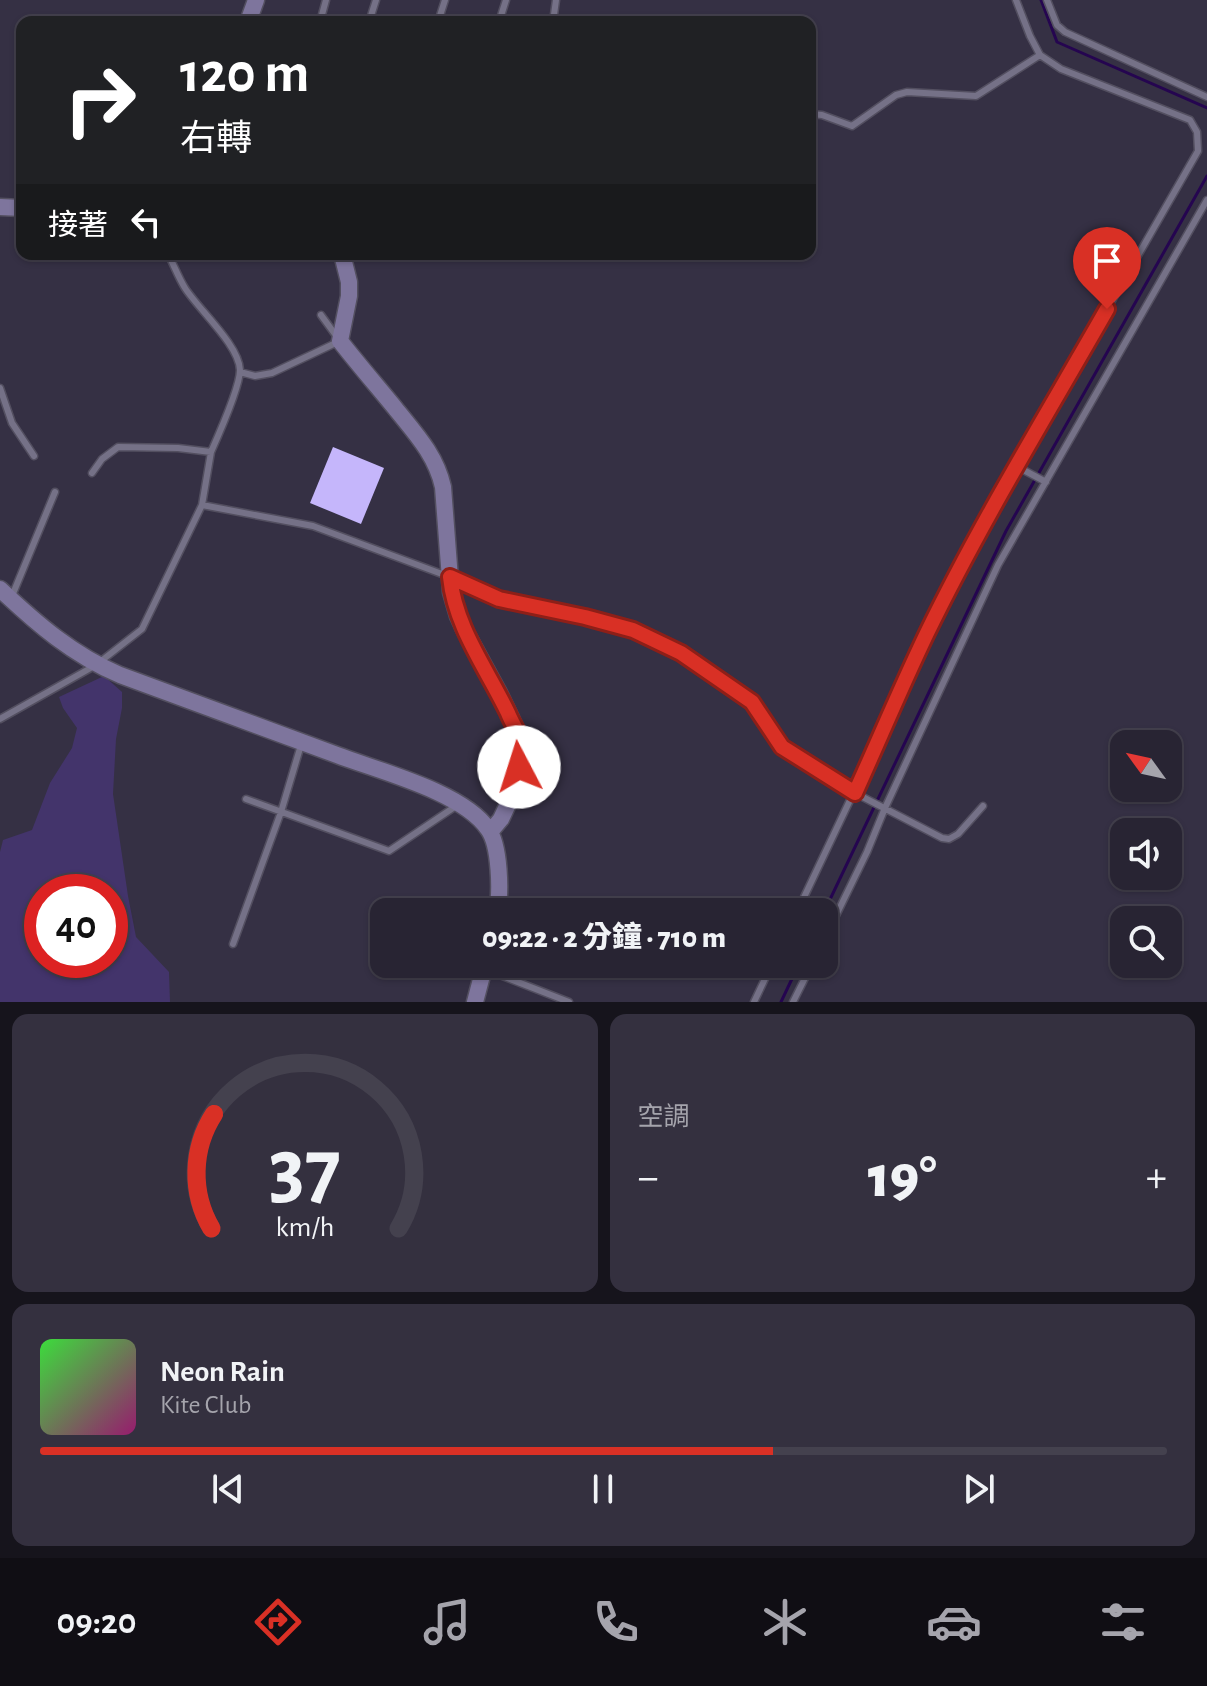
<!DOCTYPE html>
<html lang="zh-TW">
<head>
<meta charset="utf-8">
<style>
	:root { --surface:#282433; --page:#34303f; --text:#f1f3f6; --muted:#a5a4ac; --line:#44414e; --accent:#d93025 }
	body { margin:0; font-family:"Alegreya Sans","Noto Sans TC",sans-serif; background:var(--page); color:var(--text); height:100vh; display:flex; flex-direction:column; font-size:30px; white-space:nowrap }
	* { box-sizing:border-box; margin:0 }
	p { font-size:26px; color:var(--muted) }
	.icon { flex:none; width:44px; height:44px; fill:none; stroke:currentColor; stroke-width:2; stroke-linecap:round; stroke-linejoin:round }
	.map { position:relative; height:1002px; overflow:hidden }
	.side { display:flex; flex-direction:column; gap:12px; padding:12px; background:#16141c; flex:1 }
	.side>* { flex:none }
	.hud { position:absolute; left:16px; top:16px; width:800px; height:244px; border-radius:16px; box-shadow:0 2px 6px #0004,0 0 0 2px var(--line); background:#202124; color:#fff; overflow:hidden }
	.needle { width:52px; rotate:303deg }
	.tools { position:absolute; left:1110px; top:730px; display:grid; gap:16px }
	.tools a { display:grid; place-items:center; width:72px; height:72px; border-radius:16px; background:var(--surface); box-shadow:0 2px 6px #0004,0 0 0 2px var(--line); font-size:40px }
	.speed { position:absolute; left:24px; top:874px; display:flex; gap:16px; font-size:40px; font-weight:700; text-align:center }
	.speed>* { display:grid; place-content:center; width:104px; height:104px; border-radius:50%; background:var(--surface); box-shadow:0 2px 6px #0004,0 0 0 2px var(--line); line-height:1 }
	.speed .limit { border:12px solid #d22; background:#fff; color:#111 }
	.pin { position:absolute; display:grid; place-items:center; width:68px; height:68px; color:#fff; margin:-82px -34px; border-radius:50% 50% 50% 0; rotate:-45deg; box-shadow:0 0 8px #0007 }
	.pin .icon { rotate:45deg }
	.me { position:absolute; width:88px; margin:-44px; rotate:355deg; stroke-linejoin:round; filter:drop-shadow(0 0 6px #0008) }
	.turn { display:flex; align-items:center; gap:28px; height:168px; padding:0 32px; font-size:36px }
	.turn .icon { width:104px; height:104px; stroke-width:2.5 }
	.turn b { display:block; font-size:56px; line-height:68px }
	.then { display:flex; align-items:center; height:76px; padding:0 32px; background:#0003; gap:16px; font-size:30px }
	.big { font-size:60px; font-weight:800; line-height:1.1 }
	.side .widget { flex:1; display:flex; flex-direction:column; justify-content:center; gap:12px; min-width:0; padding:0 28px; border-radius:16px; background:var(--page) }
	.side .dial { align-items:center; gap:0 }
	.dial svg { height:208px; overflow:visible; fill:none; stroke:var(--line); stroke-width:7; stroke-linecap:round; text-anchor:middle }
	.dial text { fill:var(--text); stroke:none }
	.song { display:flex; align-items:center; gap:24px }
	.cover { width:96px; height:96px; border-radius:12px; background:linear-gradient(135deg,hsl(120 70% 55%),hsl(320 70% 35%)) }
	.played { height:8px; border-radius:4px; background:linear-gradient(90deg,var(--accent) 65%,var(--line) 65%) }
	.keys { display:flex; justify-content:space-around; direction:ltr }
	.heat { display:flex; justify-content:space-between; align-items:center; font-size:44px; direction:ltr }
	.side .tiles { flex:1; display:grid; gap:12px; grid-template-columns:1fr 1fr }
	.widget:last-child { grid-column:span 2 }
	.trip { position:absolute; left:370px; top:898px; width:468px; height:80px; border-radius:16px; background:var(--surface); box-shadow:0 2px 6px #0004,0 0 0 2px var(--line); font-weight:800; line-height:80px; text-align:center }
	.dock { display:flex; height:128px; justify-content:space-around; align-items:center; background:#100e14; color:var(--muted) }
	.dock .icon { width:56px; height:56px }
	.dock .current { color:var(--accent) }
	.dock b { font-size:36px; color:var(--text) }
	.map>svg:first-child { display:block }
	.green { fill:#43346b; fill-rule:evenodd }
	.lines { fill:none; stroke-linecap:round; stroke-linejoin:round }
	.stream { stroke:#250550; stroke-width:3 }
	.building { fill:#c5b6fb }
	.lane-casing { stroke:#534f60; stroke-width:9 }
	.secondary-casing { stroke:#534f60; stroke-width:19 }
	.lane { stroke:#757187; stroke-width:6 }
	.secondary { stroke:#7e759d; stroke-width:16 }
	.route-casing { stroke:#8d1f18; stroke-width:20 }
	.route { stroke:#d93025; stroke-width:14 }
</style>
</head>
<body>
<div class="map">
<svg width="1207" height="1002" viewBox="0 0 1207 1002">
	<rect width="100%" height="100%" fill="#353044"/>
	<path class="green" d="M104,676L122,692V708L116,739L113,794L128,896L136,937L169,972L170,1002H0V852L3,840L32,830L50,783L72,748L77,728L63,708L59,697ZM42,892H110V960H42Z"/>
	<g class="lines">
		<path class="stream" d="M1041,0L1057,42L1207,108
			M824,912L1006,531L1207,176
			M781,1002L799,964"/>
	</g>
	<path class="building" d="M333,447L384,468L361,524L310,503Z"/>
	<g class="lines">
		<defs>
			<path id="lane" d="M1047,0L1057,25L1065,32L1207,97
				M320,22L326,0
				M369,22L376,0
				M438,22L445,0
				M499,22L506,0
				M553,22L556,0
				M810,114L822,115L852,126L896,95L907,92L976,96L1040,55
				M240,372L255,376L272,373L340,341L321,315
				M0,388L12,423L34,456
				M1016,466L1046,482
				M92,473L102,459L118,447L178,448L211,452C219,434 240,387 240,370C239,345 199,310 185,288C178,277 174,265 168,254
				M202,505L313,526L450,577L499,599L585,617L633,630L681,653L752,702L782,747L855,793L942,838L949,839L958,834L983,806
				M12,596L55,492
				M0,719L96,665L142,629L202,505L211,452
				M246,799L389,851L456,806
				M797,912L852,796L855,793L927,634L965,559L1013,473L1198,151L1197,132L1190,120L1061,69L1040,55L1030,36L1016,0
				M824,940L867,852L885,808L998,565L1207,200
				M233,944L281,812L301,745
				M487,970L569,1002
				M754,1002L772,964
				M793,1002L812,964"/>
			<path id="secondary" d="M248,22L256,0
				M0,207L22,208
				M342,254L349,282V296L340,341C358,364 377,386 395,408C415,433 436,455 443,487L451,592L458,616L464,629L499,693L520,737L521,752L519,767L509,802L501,819L491,831
				M0,589C37,624 73,655 120,675C192,702 265,728 337,755C379,771 463,792 488,829C500,845 501,892 497,912
				M475,1002L485,964"/>
		</defs>
		<use href="#lane" class="lane-casing"/>
		<use href="#secondary" class="secondary-casing"/>
		<use href="#lane" class="lane"/>
		<use href="#secondary" class="secondary"/>
	</g>
	<g class="lines">
		<defs>
			<path id="route" d="M519,767C520,757 522,746 519,736C516,728 511,721 508,713C487,669 455,627 450,577L499,599L585,617L633,630L681,653L752,702L782,747L855,793C879,740 902,685 927,633C981,522 1046,416 1107,309"/>
		</defs>
		<use href="#route" class="route-casing"/>
		<use href="#route" class="route"/>
	</g>
</svg>
<div class="tools">
<a><svg class="needle" viewBox="-14 -14 28 28"><path d="M0-13l5 13h-10z" fill="#e53935"/><path d="M0 13l5-13h-10z" fill="#a5a4ac"/></svg></a>
<a><svg class="icon" aria-label="sound" viewBox="0 0 24 24"><path d="M4 9h4l5-4v14l-5-4H4zM17 9q2 3 0 6"/></svg></a>
<a><svg class="icon" aria-label="search" viewBox="0 0 24 24"><circle cx="10" cy="10" r="6"/><path d="M15 15l6 6"/></svg></a>
</div>
<div class="speed"><div class="limit">40</div></div>
<div class="pin" style="left:1107px;top:309px;background:#d93025"><svg class="icon" aria-label="arrive" viewBox="0 0 24 24"><path d="M6 21V4h12l-3 4 3 4H6"/></svg></div>
<svg class="me" style="left:519px;top:767px" viewBox="-20 -20 40 40"><circle r="19" fill="#fff"/><path d="M0-13L10 11 0 6-10 11z" fill="#d93025"/></svg>
<div class="trip">09:22 · 2 分鐘 · 710 m</div>
<div class="hud">
<div class="turn"><svg class="icon" aria-label="right" viewBox="0 0 24 24"><path d="M7 20v-9h11M14 6l5 5-5 5"/></svg><div><b>120 m</b>右轉</div></div>
<div class="then">接著<svg class="icon" aria-label="left" viewBox="0 0 24 24"><path d="M17 20v-9H6M10 6l-5 5 5 5"/></svg></div>
</div>
</div>
<section class="side">
<div class="tiles">
<div class="widget dial"><svg viewBox="0 0 100 80">
<path d="M14 69A42 42 0 1 1 86 69"/>
<path d="M14 69A42 42 0 0 1 15 25" stroke="#d93025"/>
<text x="50" y="56" font-size="32" font-weight="700">37</text>
<text x="50" y="72" font-size="11">km/h</text>
</svg></div>
<div class="widget"><p>空調</p>
<div class="heat"><a>−</a><b class="big">19°</b><a>+</a></div>
</div>
<div class="widget">
<div class="song"><i class="cover"></i><div><b>Neon Rain</b><p>Kite Club</p></div></div>
<div class="played"></div>
<div class="keys"><svg class="icon" aria-label="previous" viewBox="0 0 24 24"><path d="M18 5L8 12l10 7zM5 5v14"/></svg><svg class="icon" aria-label="pause" viewBox="0 0 24 24"><path d="M8 5v14M16 5v14"/></svg><svg class="icon" aria-label="next" viewBox="0 0 24 24"><path d="M6 5l10 7-10 7zM19 5v14"/></svg></div>
</div>
</div>
</section>
<nav class="dock">
<b>09:20</b>
<svg class="icon current" aria-label="directions" viewBox="0 0 24 24"><path d="M12 3l9 9-9 9-9-9zM9 14v-3h6M13 9l2 2-2 2"/></svg>
<svg class="icon" aria-label="music" viewBox="0 0 24 24"><path d="M9 18V5l10-2v13"/><circle cx="6" cy="18" r="3"/><circle cx="16" cy="16" r="3"/></svg>
<svg class="icon" aria-label="phone" viewBox="0 0 24 24"><path d="M5 4h4l2 5-3 2q2 4 5 5l2-3 5 2v4C11 20 4 13 5 4z"/></svg>
<svg class="icon" aria-label="climate" viewBox="0 0 24 24"><path d="M12 3v18M4 7l16 10M4 17L20 7"/></svg>
<svg class="icon" aria-label="car" viewBox="0 0 24 24"><path d="M5 17H2v-5l4-1 3-4h7l3 4 3 1v5h-3M9 17h6M6 11h13"/><circle cx="7" cy="17" r="2"/><circle cx="17" cy="17" r="2"/></svg>
<svg class="icon" aria-label="filters" viewBox="0 0 24 24"><path d="M4 7h16M4 17h16"/><circle cx="9" cy="7" r="2"/><circle cx="15" cy="17" r="2"/></svg>
</nav>
</body>
</html>
